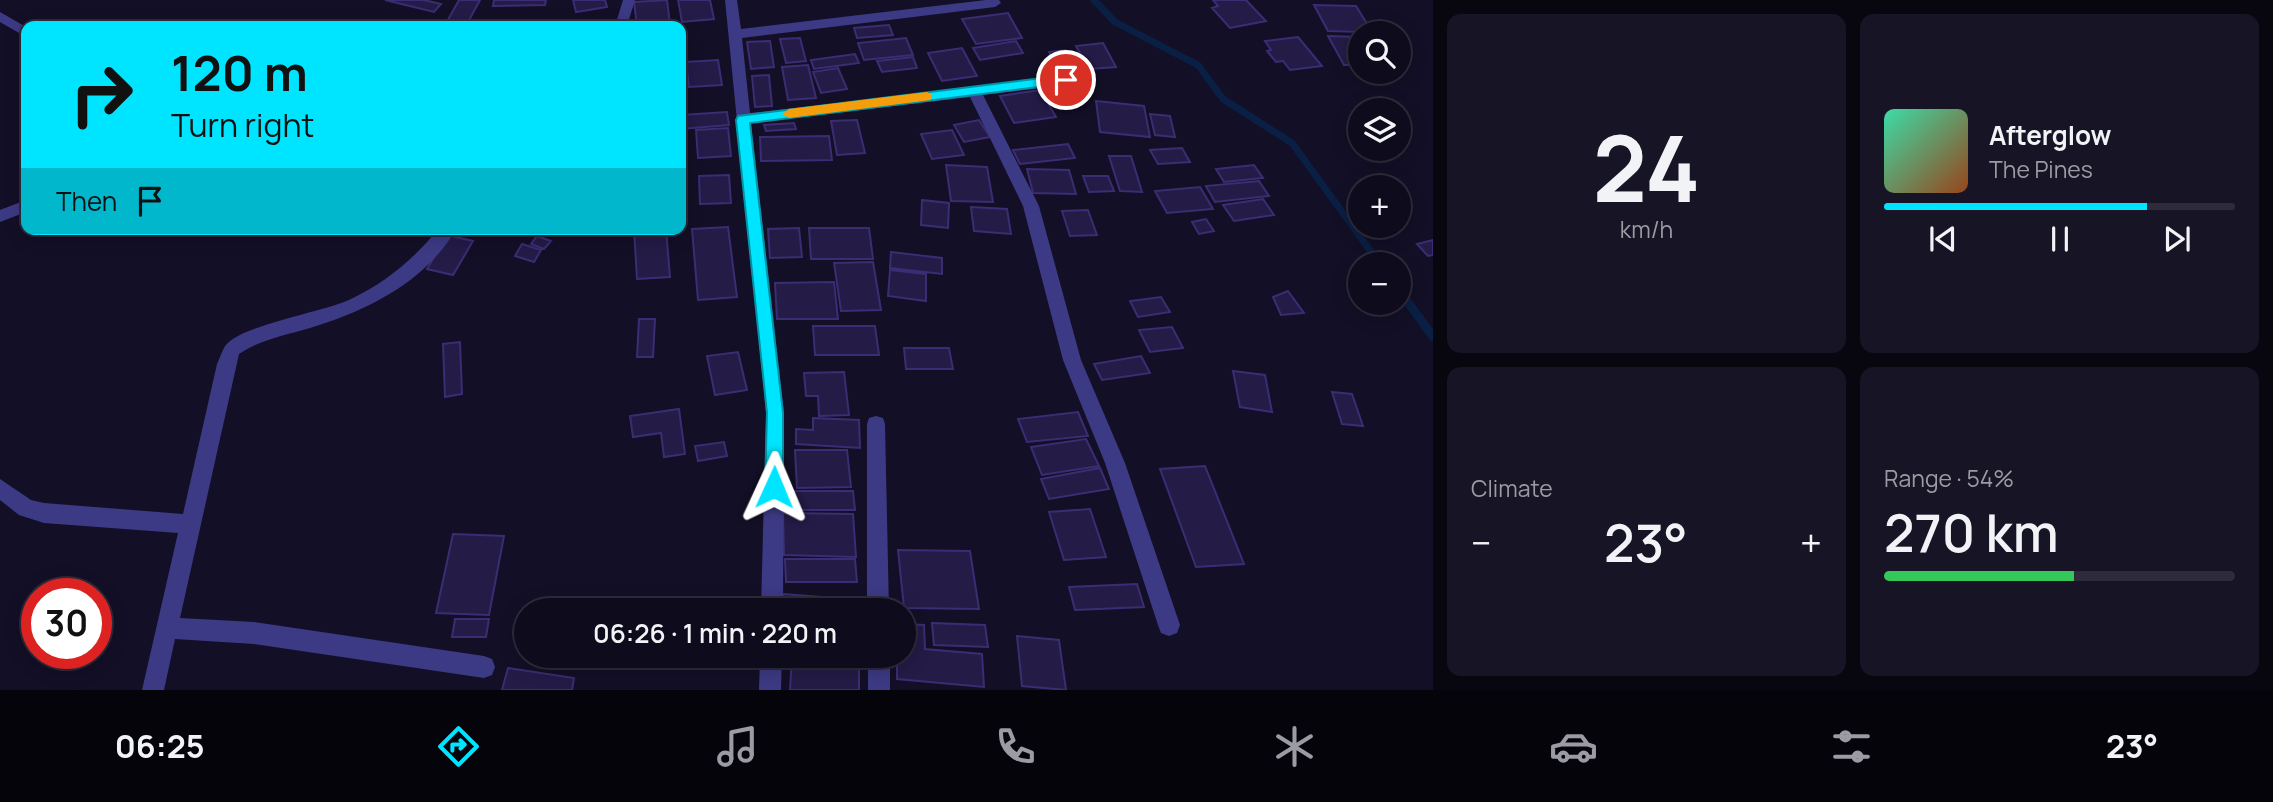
<!DOCTYPE html>
<html lang="en">
<head>
<meta charset="utf-8">
<style>
	:root { --surface:#0e0b1c; --page:#171425; --text:#f1f3f6; --muted:#9b9ba3; --line:#2e2b3b; --accent:#00e5ff }
	body { margin:0; font-family:Manrope,sans-serif; background:var(--page); color:var(--text); height:100vh; display:flex; flex-direction:column; font-size:26px; white-space:nowrap }
	* { box-sizing:border-box; margin:0 }
	p { font-size:23px; color:var(--muted) }
	.icon { flex:none; width:38px; height:38px; fill:none; stroke:currentColor; stroke-width:2; stroke-linecap:round; stroke-linejoin:round }
	.map { position:relative; flex:1; overflow:hidden }
	.side { display:flex; flex-direction:column; gap:14px; padding:14px; background:#08060f; width:840px }
	.side>* { flex:none }
	.guide { position:absolute; left:21px; top:21px; width:665px; height:214px; border-radius:14px; box-shadow:0 4px 18px #0003,0 0 0 2px var(--line); background:#00e5ff; color:#111; overflow:hidden }
	.tools { position:absolute; left:1348px; top:21px; display:grid; gap:14px }
	.tools a { display:grid; place-items:center; width:63px; height:63px; border-radius:50%; background:var(--surface); box-shadow:0 4px 18px #0003,0 0 0 2px var(--line); font-size:35px }
	.speed { position:absolute; left:21px; top:578px; display:flex; gap:14px; font-size:35px; font-weight:700; text-align:center }
	.speed>* { display:grid; place-content:center; width:91px; height:91px; border-radius:50%; background:var(--surface); box-shadow:0 4px 18px #0003,0 0 0 2px var(--line); line-height:1 }
	.speed .limit { border:10px solid #d22; background:#fff; color:#111 }
	.pin { position:absolute; display:grid; place-items:center; width:60px; height:60px; color:#fff; margin:-30px; border:4px solid #fff; border-radius:50%; box-shadow:0 2px 7px #0007 }
	.me { position:absolute; width:77px; margin:-38px; rotate:1deg; stroke-linejoin:round; filter:drop-shadow(0 0 5px #0008) }
	.turn { display:flex; align-items:center; gap:24px; height:147px; padding:0 35px; font-size:32px }
	.turn .icon { width:91px; height:91px; stroke-width:2.5 }
	.turn b { display:block; font-size:49px; line-height:60px }
	.then { display:flex; align-items:center; height:66px; padding:0 35px; background:#0003; gap:14px; font-size:26px }
	.big { font-size:52px; font-weight:600; line-height:1.1 }
	.side .card { flex:1; display:flex; flex-direction:column; justify-content:center; gap:10px; min-width:0; padding:0 24px; border-radius:14px; background:var(--page) }
	.side .dial { align-items:center; gap:0 }
	.dial b { font-size:91px; line-height:1 }
	.song { display:flex; align-items:center; gap:21px }
	.cover { width:84px; height:84px; border-radius:10px; background:linear-gradient(135deg,hsl(160 70% 55%),hsl(20 70% 35%)) }
	.played { height:7px; border-radius:4px; background:linear-gradient(90deg,var(--accent) 75%,var(--line) 75%) }
	.keys { display:flex; justify-content:space-around; direction:ltr }
	.heat { display:flex; justify-content:space-between; align-items:center; font-size:38px; direction:ltr }
	.charge { height:10px; border-radius:5px; background:linear-gradient(90deg,#34c759 54%,var(--line) 0) }
	.side .tiles { flex:1; display:grid; gap:14px; grid-template-columns:repeat(2,1fr) }
	.trip { position:absolute; left:514px; top:598px; width:402px; height:70px; border-radius:35px; background:var(--surface); box-shadow:0 4px 18px #0003,0 0 0 2px var(--line); font-weight:600; line-height:70px; text-align:center }
	.tab-bar { display:flex; height:112px; justify-content:space-around; align-items:center; background:#06040b; color:var(--muted) }
	.tab-bar .icon { width:49px; height:49px }
	.tab-bar .selected { color:var(--accent) }
	.tab-bar b { font-size:32px; color:var(--text) }
	main { display:flex; flex:1; min-height:0 }
	.map>svg:first-child { display:block }
	.lines { fill:none; stroke-linecap:round; stroke-linejoin:round }
	.stream-far1 { stroke:#0a1f44; stroke-width:7 }
	.stream { stroke:#0a1f44; stroke-width:9 }
	.building { fill:#241b47; stroke:#3b2d73; stroke-width:2 }
	.street { fill:#3d3a85; fill-rule:evenodd }
	.route { fill:#00e5ff; stroke:#0095a6; stroke-width:2 }
	.slow { fill:#f59e0b }
</style>
</head>
<body>
<main>
<div class="map">
<svg width="1433" height="690" viewBox="0 0 1433 690">
	<rect width="100%" height="100%" fill="#130f26"/>
	<g class="lines">
		<path class="stream-far1" d="M1094,0L1115,22L1198,65L1223,99L1292,143L1380,264
			M1398,289L1406,300"/>
		<path class="stream" d="M1405,298L1433,337"/>
	</g>
	<path class="building" d="M385,0H424L441,4L434,12Z
		M459,0H480L466,26L445,25Z
		M494,0H546L545,5L493,6Z
		M573,0H605L607,7L576,12Z
		M667,0L670,24L637,26L634,2Z
		M678,0H710L714,19L682,22Z
		M1213,0H1246L1266,21L1230,28L1212,8L1218,6Z
		M1314,5L1356,6L1369,27H1360L1362,32L1328,31Z
		M1008,13L1022,38L976,44L962,19Z
		M889,25L893,35L857,38L854,28Z
		M1328,36L1360,37V65H1344Z
		M1298,37L1322,66L1290,70L1283,61L1276,62L1267,51L1271,50L1265,41Z
		M800,38L806,61L786,63L780,39Z
		M906,38L913,55L864,60L858,43Z
		M770,41L774,67L751,69L747,42Z
		M1016,41L1023,53L980,60L973,48Z
		M1103,43L1116,67L1089,69L1076,46Z
		M962,48L977,76L942,81L928,53Z
		M1065,50L1076,70L1060,72L1049,52Z
		M855,54L859,63L814,69L811,60Z
		M913,57L917,68L882,72L877,61Z
		M718,60L722,85L689,87L686,62Z
		M808,65L816,98L788,100L782,67Z
		M838,68L847,89L821,93L813,72Z
		M769,75L772,106L755,107L752,76Z
		M1040,90L1056,117L1014,123L1000,96Z
		M1096,101L1144,106L1150,137L1100,132Z
		M727,112L729,125L681,129V115Z
		M1150,114L1170,116L1175,137L1155,135Z
		M857,120L865,153L837,155L831,121Z
		M979,120L990,137L964,142L954,125Z
		M794,123L796,129L766,131L764,125Z
		M728,128L731,156L698,158L696,130Z
		M952,130L964,155L932,159L921,134Z
		M829,136L832,160L761,161L760,137Z
		M1068,144L1075,158L1020,164L1013,150Z
		M1182,148L1190,162L1158,164L1150,150Z
		M1109,156H1131L1142,192L1120,191Z
		M946,165L987,167L993,202L951,201Z
		M1254,165L1263,178L1224,182L1216,169Z
		M1027,169L1069,170L1076,194L1033,193Z
		M729,175L731,203L700,204L699,176Z
		M1083,176H1108L1114,191L1089,192Z
		M1259,181L1269,196L1215,202L1206,186Z
		M1200,187L1213,209L1167,213L1155,191Z
		M1263,199L1274,215L1234,221L1223,205Z
		M922,200L949,203L948,228L921,225Z
		M971,207L1007,209L1011,234L974,231Z
		M1088,210L1097,235L1070,236L1062,211Z
		M1206,219L1214,231L1199,234L1192,222Z
		M728,227L737,297L698,300L692,229Z
		M799,228L802,257L770,258L768,229Z
		M809,228H869L873,259H811Z
		M634,229H666L670,277L637,279Z
		M447,235L473,241L453,275L427,269Z
		M537,236L551,241L544,249L531,244Z
		M1433,240V255L1428,256L1417,244Z
		M522,244L541,250L534,262L515,256Z
		M891,252L942,258V274L890,268Z
		M873,262L881,310L841,311L834,263Z
		M890,270L926,274V301L888,296Z
		M834,282L838,319H777L775,283Z
		M1288,291L1304,313L1281,315L1273,297Z
		M1161,297L1170,312L1138,317L1130,301Z
		M639,319H655L653,357H637Z
		M813,326H875L879,355H815Z
		M1172,327L1183,348L1150,352L1139,330Z
		M460,342L462,394L445,397L443,344Z
		M904,348H949L953,369H906Z
		M738,352L747,390L715,395L707,356Z
		M1141,356L1150,373L1102,380L1094,364Z
		M1233,371L1265,375L1272,412L1240,407Z
		M844,372L849,415L819,416L818,396H806L804,373Z
		M1332,392L1352,394L1363,426L1342,424Z
		M679,409L685,454L664,457L661,433L633,437L630,416Z
		M1078,412L1088,436L1027,442L1018,419Z
		M813,418L859,420L860,448L796,444V429L813,430Z
		M1086,439L1099,466L1042,475L1031,447Z
		M724,442L727,456L698,461L695,446Z
		M795,450H847L851,487L797,488Z
		M1205,466L1244,564L1196,567L1160,469Z
		M1100,468L1109,489L1049,499L1041,479Z
		M787,491H853L855,510H787Z
		M1090,509L1106,557L1064,560L1049,512Z
		M783,513L853,514L856,557L784,555Z
		M453,534L504,536L489,615L436,613Z
		M898,550L970,551L979,609L904,608Z
		M785,559H855L857,582H786Z
		M1137,584L1144,607L1075,610L1069,587Z
		M783,594L861,600V611H782Z
		M455,619H489L486,637H452Z
		M932,623L985,625L988,647L934,645Z
		M905,624L924,625L925,649L982,654L984,687L897,679V656H905Z
		M1017,636L1059,640L1066,690L1022,686Z
		M792,656L859,659V690H790Z
		M508,668L574,678L572,690H502Z"/>
	<g class="lines">
		<path class="street" d="M623,0H635L627,26H615Z
			M725,0H737L741,29L986,0H999L1001,3L995,7L742,38L750,113L1071,77V83L1066,85L983,95L1039,206L1081,360L1125,463L1180,625L1177,633L1169,636L1161,633L1158,625L1105,463L1063,360L1023,206L970,97L751,123L784,413L783,611H761L766,413Z
			M0,12L26,27V37L0,22Z
			M26,200V212L0,222V210Z
			M438,229H456C426,282 366,311 310,328C286,335 259,340 239,354L180,618L254,622L484,656L492,659L495,667L492,675L484,678L254,644L175,639L164,690H142L178,533L44,523L19,515L0,500V479L31,500L44,503L183,514L217,364C220,358 222,350 226,345C242,325 324,312 351,299C385,283 415,258 438,229Z
			M876,416L883,418L885,424L889,611H867V424L869,418Z
			M760,656H782L781,690H759Z
			M868,656H890V690H868Z"/>
	</g>
	<path class="route" d="M1066,75L1070,77V83L750,123L783,413V487L780,493L774,495L767,493L765,487L767,413L736,120L738,116Z"/>
	<path class="slow" d="M927,92L931,94V100L789,118L782,114L789,109Z"/>
</svg>
<div class="tools">
<a><svg class="icon" aria-label="search" viewBox="0 0 24 24"><circle cx="10" cy="10" r="6"/><path d="M15 15l6 6"/></svg></a>
<a><svg class="icon" aria-label="layers" viewBox="0 0 24 24"><path d="M12 4l9 5-9 5-9-5zM3 14l9 5 9-5"/></svg></a>
<a>+</a>
<a>−</a>
</div>
<div class="speed"><div class="limit">30</div></div>
<div class="pin" style="left:1066px;top:80px;background:#d93025"><svg class="icon" aria-label="arrive" viewBox="0 0 24 24"><path d="M6 21V4h12l-3 4 3 4H6"/></svg></div>
<svg class="me" style="left:774px;top:487px" viewBox="-20 -20 40 40"><path d="M0-17L14 15 0 8-14 15z" fill="#00e5ff" stroke="#fff" stroke-width="4"/></svg>
<div class="trip">06:26 · 1 min · 220 m</div>
<div class="guide">
<div class="turn"><svg class="icon" aria-label="right" viewBox="0 0 24 24"><path d="M7 20v-9h11M14 6l5 5-5 5"/></svg><div><b>120 m</b>Turn right</div></div>
<div class="then">Then<svg class="icon" aria-label="arrive" viewBox="0 0 24 24"><path d="M6 21V4h12l-3 4 3 4H6"/></svg></div>
</div>
</div>
<section class="side">
<div class="tiles">
<div class="card dial"><b>24</b><p>km/h</p></div>
<div class="card">
<div class="song"><i class="cover"></i><div><b>Afterglow</b><p>The Pines</p></div></div>
<div class="played"></div>
<div class="keys"><svg class="icon" aria-label="previous" viewBox="0 0 24 24"><path d="M18 5L8 12l10 7zM5 5v14"/></svg><svg class="icon" aria-label="pause" viewBox="0 0 24 24"><path d="M8 5v14M16 5v14"/></svg><svg class="icon" aria-label="next" viewBox="0 0 24 24"><path d="M6 5l10 7-10 7zM19 5v14"/></svg></div>
</div>
<div class="card"><p>Climate</p>
<div class="heat"><a>−</a><b class="big">23°</b><a>+</a></div>
</div>
<div class="card"><p>Range · 54%</p><b class="big">270 km</b><div class="charge"></div></div>
</div>
</section>
</main>
<nav class="tab-bar">
<b>06:25</b>
<svg class="icon selected" aria-label="directions" viewBox="0 0 24 24"><path d="M12 3l9 9-9 9-9-9zM9 14v-3h6M13 9l2 2-2 2"/></svg>
<svg class="icon" aria-label="music" viewBox="0 0 24 24"><path d="M9 18V5l10-2v13"/><circle cx="6" cy="18" r="3"/><circle cx="16" cy="16" r="3"/></svg>
<svg class="icon" aria-label="phone" viewBox="0 0 24 24"><path d="M5 4h4l2 5-3 2q2 4 5 5l2-3 5 2v4C11 20 4 13 5 4z"/></svg>
<svg class="icon" aria-label="climate" viewBox="0 0 24 24"><path d="M12 3v18M4 7l16 10M4 17L20 7"/></svg>
<svg class="icon" aria-label="car" viewBox="0 0 24 24"><path d="M5 17H2v-5l4-1 3-4h7l3 4 3 1v5h-3M9 17h6M6 11h13"/><circle cx="7" cy="17" r="2"/><circle cx="17" cy="17" r="2"/></svg>
<svg class="icon" aria-label="filters" viewBox="0 0 24 24"><path d="M4 7h16M4 17h16"/><circle cx="9" cy="7" r="2"/><circle cx="15" cy="17" r="2"/></svg>
<b>23°</b>
</nav>
</body>
</html>
